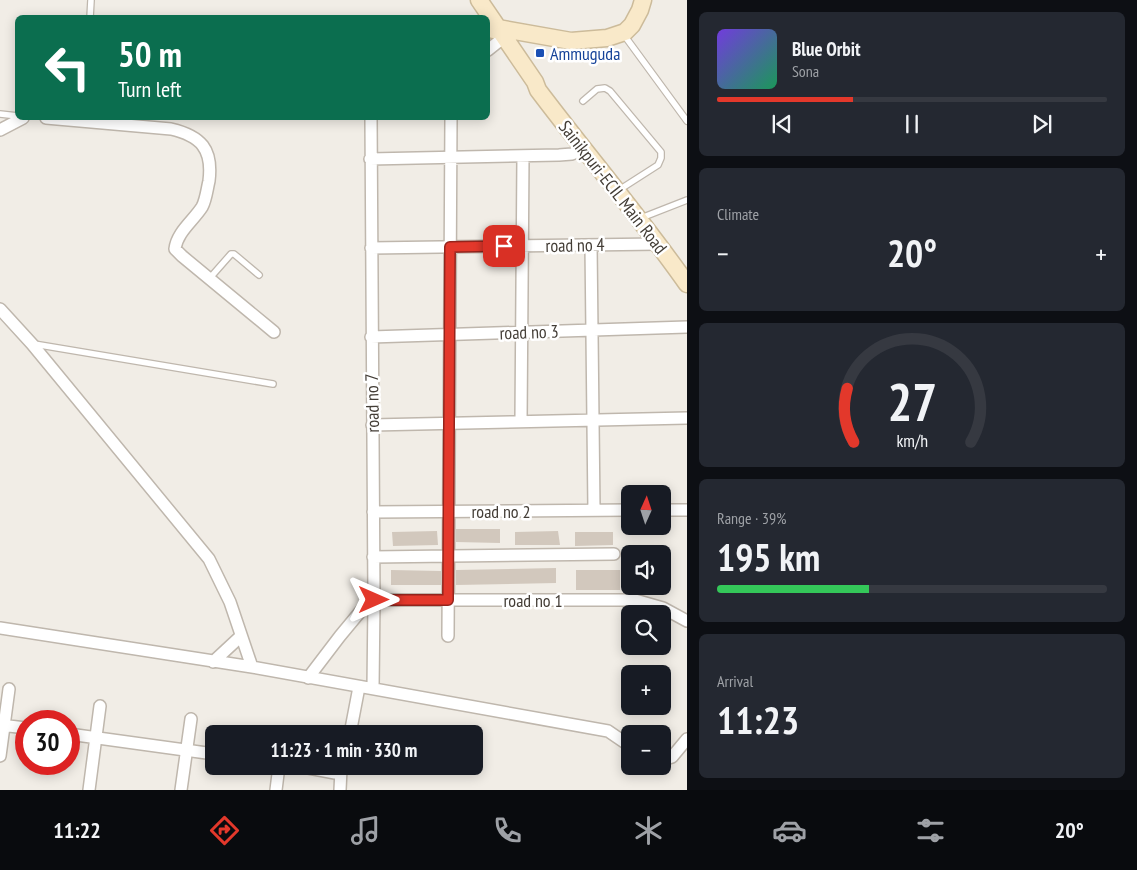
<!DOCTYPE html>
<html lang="en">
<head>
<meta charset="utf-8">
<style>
	:root { --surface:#171b24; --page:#242831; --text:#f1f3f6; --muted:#9ea1a6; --line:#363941; --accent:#e3382b }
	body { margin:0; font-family:"PT Sans Narrow",sans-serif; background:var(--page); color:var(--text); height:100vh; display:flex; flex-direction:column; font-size:19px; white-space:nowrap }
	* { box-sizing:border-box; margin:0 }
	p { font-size:16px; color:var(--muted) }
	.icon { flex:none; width:28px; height:28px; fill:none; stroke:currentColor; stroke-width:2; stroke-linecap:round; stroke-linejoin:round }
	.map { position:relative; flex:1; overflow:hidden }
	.drawer { display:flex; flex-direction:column; gap:12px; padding:12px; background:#0d0f14; width:450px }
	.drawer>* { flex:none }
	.hud { position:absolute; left:15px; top:15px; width:475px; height:105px; border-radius:8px; box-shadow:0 2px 12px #0003; background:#0b6e4f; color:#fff; overflow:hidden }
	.needle { width:32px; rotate:3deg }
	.tools { position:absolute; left:621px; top:485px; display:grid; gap:10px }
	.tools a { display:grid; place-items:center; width:50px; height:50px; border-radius:8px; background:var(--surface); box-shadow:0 2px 12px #0003; font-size:25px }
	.speed { position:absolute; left:15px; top:710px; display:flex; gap:10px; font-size:25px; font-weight:700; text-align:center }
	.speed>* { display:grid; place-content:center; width:65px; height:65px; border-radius:50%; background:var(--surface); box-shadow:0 2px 12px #0003; line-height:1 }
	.speed .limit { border:8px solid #d22; background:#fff; color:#111 }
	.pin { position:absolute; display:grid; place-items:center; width:42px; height:42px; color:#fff; margin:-21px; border-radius:10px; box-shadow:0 2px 8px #0006 }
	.me { position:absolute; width:55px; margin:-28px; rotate:90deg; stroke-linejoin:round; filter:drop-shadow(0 0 4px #0008) }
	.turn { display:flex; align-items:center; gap:18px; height:105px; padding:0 20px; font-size:22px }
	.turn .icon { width:65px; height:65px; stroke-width:2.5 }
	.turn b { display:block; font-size:35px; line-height:42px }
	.big { font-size:38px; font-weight:700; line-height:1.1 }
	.drawer .widget { flex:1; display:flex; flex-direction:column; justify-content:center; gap:8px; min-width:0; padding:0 18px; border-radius:8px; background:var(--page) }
	.drawer .dial { align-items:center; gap:0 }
	.dial svg { height:130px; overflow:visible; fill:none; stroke:var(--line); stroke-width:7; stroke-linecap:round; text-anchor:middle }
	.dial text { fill:var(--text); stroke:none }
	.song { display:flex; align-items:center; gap:15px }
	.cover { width:60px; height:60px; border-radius:8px; background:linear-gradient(135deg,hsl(260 70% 55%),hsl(150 70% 35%)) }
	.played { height:5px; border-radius:2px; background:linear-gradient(90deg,var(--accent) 35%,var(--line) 35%) }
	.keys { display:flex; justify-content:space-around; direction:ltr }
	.heat { display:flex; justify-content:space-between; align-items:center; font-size:28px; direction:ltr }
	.charge { height:8px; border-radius:4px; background:linear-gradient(90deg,#34c759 39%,var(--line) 0) }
	.trip { position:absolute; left:205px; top:725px; width:278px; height:50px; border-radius:8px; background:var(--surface); box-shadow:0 2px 12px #0003; font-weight:700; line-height:50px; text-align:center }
	.dock { display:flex; height:80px; justify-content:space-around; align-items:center; background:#090b0e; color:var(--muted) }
	.dock .icon { width:35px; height:35px }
	.dock .on { color:var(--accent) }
	.dock b { font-size:22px; color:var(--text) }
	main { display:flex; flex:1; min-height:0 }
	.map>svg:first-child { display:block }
	.building { fill:#d2c8bd }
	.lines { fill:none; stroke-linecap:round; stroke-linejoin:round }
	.lane-casing { stroke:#bfb7ad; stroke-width:8 }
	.street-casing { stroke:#bfb7ad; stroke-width:14 }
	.secondary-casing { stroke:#ccbb9a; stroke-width:19 }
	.lane { stroke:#fff; stroke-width:5.5 }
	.street { stroke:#fff; stroke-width:11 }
	.secondary { stroke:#f9e9c9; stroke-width:16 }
	.route-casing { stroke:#94241c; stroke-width:12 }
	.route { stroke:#e3382b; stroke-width:9 }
	.transit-dot { fill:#1a4fb4; stroke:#fff; stroke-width:2 }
	.labels { text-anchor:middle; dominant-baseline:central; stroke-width:5; stroke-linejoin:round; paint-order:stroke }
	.transit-label { font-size:18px; fill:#164399; stroke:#fff; text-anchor:start }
	.street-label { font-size:18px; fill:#433d36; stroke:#fff }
</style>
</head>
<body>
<main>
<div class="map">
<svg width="687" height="790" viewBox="0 0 687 790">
	<rect width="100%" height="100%" fill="#f1ede6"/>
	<path class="building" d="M456,529H500V543L456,542Z
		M437,531L438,545L393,546L392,532Z
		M558,531L560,545H515V532Z
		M575,532H613V545L575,546Z
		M556,568V583L456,585V570Z
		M391,570L441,571V585H391Z
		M576,570H620V590H576Z"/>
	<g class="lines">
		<defs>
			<path id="lane" d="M90,18L91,0
				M624,35L687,121
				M583,101L597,89L605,88L610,91L661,152V158L658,165L619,190
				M0,114L18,116
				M641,218L687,200
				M209,279L231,254H234L259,275
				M34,344L273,384"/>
			<path id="street" d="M488,50L498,42
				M46,118L171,129C201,136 213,149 209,181C207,189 206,200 202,207C193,221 177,232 175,249L182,256L274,332
				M371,118L374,600L373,688
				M0,130L23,118
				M370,159L559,155L572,154L583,149
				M591,245L594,510
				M371,248L659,244
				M0,309L32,344L209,559L230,602L252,667
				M371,337L687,327
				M521,421L523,156
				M372,425L687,418
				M662,510H687
				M373,512L630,510
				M373,557L614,554
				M374,600H635L663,608L687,621
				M0,628L252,667L608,731L630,746
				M448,636L451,118
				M213,662L241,636
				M308,678L340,636L374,595
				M0,725L26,728
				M69,734L214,754
				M350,734L359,687
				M0,756L9,689
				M662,760L672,757L687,739
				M298,766L335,773L339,771L343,766
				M89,790L100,706
				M181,790L191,719
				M276,790L279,766
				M340,790L341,769"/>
			<path id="secondary" d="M479,0L535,82L538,90C587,155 640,217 687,284
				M493,30L498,28L571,41L607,38L625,32L632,25L640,10L643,0"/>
		</defs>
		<use href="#lane" class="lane-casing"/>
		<use href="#street" class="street-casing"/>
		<use href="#secondary" class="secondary-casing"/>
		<use href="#lane" class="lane"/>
		<use href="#street" class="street"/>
		<use href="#secondary" class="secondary"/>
	</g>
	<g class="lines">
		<defs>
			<path id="route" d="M374,600H448L450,247L504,246"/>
		</defs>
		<use href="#route" class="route-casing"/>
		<use href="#route" class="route"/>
	</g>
	<rect class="transit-dot" x="535" y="48" width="10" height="10" rx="2.5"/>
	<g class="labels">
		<g class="transit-label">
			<text x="550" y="53">Ammuguda</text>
		</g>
		<g class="street-label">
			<text transform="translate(613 187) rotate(52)">Sainikpuri-ECIL Main Road</text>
			<text transform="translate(575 245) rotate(-1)">road no 4</text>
			<text transform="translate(529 332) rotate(-2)">road no 3</text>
			<text transform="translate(372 403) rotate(-91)">road no 7</text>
			<text x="501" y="511">road no 2</text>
			<text x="533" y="600">road no 1</text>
		</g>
	</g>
</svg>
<div class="tools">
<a><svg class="needle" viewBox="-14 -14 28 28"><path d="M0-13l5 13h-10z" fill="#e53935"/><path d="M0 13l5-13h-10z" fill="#9ea1a6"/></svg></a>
<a><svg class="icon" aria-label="sound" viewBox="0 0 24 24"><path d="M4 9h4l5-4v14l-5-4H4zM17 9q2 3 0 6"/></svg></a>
<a><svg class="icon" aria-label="search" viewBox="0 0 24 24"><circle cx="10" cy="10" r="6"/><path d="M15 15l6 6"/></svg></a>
<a>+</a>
<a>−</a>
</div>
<div class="speed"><div class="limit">30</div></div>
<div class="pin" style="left:504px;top:246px;background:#d93025"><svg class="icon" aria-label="arrive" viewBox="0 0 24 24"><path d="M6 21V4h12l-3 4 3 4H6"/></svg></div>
<svg class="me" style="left:374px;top:600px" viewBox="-20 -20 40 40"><path d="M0-17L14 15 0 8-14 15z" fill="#e3382b" stroke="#fff" stroke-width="4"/></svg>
<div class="trip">11:23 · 1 min · 330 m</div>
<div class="hud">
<div class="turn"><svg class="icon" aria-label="left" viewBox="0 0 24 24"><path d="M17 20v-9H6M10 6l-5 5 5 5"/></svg><div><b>50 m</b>Turn left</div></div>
</div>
</div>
<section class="drawer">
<div class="widget">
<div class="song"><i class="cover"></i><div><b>Blue Orbit</b><p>Sona</p></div></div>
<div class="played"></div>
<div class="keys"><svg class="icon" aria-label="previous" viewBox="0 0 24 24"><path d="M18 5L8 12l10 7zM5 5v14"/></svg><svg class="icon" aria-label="pause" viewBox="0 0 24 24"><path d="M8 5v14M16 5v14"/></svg><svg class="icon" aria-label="next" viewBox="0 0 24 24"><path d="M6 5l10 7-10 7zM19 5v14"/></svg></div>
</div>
<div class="widget"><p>Climate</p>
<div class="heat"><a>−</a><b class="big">20°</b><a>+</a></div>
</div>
<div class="widget dial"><svg viewBox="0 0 100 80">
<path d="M14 69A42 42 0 1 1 86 69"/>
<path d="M14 69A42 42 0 0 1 10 36" stroke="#e3382b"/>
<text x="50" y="56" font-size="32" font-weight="700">27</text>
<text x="50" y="72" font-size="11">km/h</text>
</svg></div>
<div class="widget"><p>Range · 39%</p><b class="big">195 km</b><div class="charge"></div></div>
<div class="widget"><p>Arrival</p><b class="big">11:23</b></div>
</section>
</main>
<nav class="dock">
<b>11:22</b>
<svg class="icon on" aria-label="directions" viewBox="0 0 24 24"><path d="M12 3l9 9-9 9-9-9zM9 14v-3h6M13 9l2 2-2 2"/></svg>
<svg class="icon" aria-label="music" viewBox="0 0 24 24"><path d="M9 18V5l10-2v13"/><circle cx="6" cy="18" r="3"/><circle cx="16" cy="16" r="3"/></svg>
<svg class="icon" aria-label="phone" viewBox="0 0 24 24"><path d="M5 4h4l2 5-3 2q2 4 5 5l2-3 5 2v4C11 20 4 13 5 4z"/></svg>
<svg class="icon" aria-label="climate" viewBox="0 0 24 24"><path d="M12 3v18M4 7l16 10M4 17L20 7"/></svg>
<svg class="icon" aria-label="car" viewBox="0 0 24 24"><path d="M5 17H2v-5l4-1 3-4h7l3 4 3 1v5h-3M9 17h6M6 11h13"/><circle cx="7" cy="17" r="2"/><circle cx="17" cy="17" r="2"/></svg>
<svg class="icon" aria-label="filters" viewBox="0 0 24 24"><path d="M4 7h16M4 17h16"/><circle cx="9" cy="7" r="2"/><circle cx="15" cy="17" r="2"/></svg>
<b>20°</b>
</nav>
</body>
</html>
